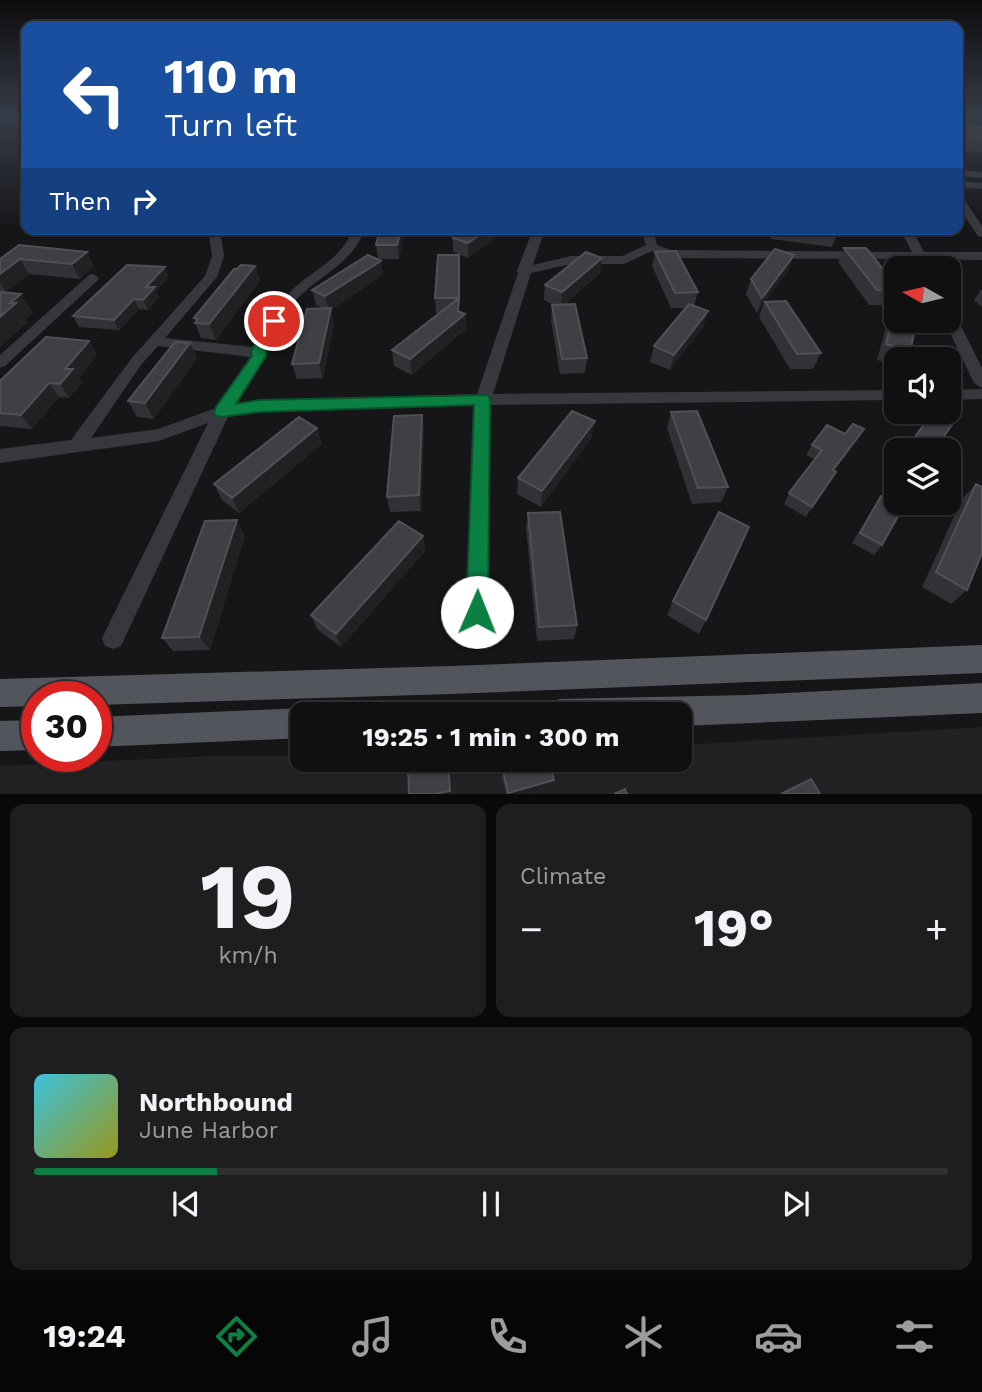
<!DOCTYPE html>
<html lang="en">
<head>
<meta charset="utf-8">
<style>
	:root { --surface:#101012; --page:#1e1e20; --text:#f1f3f6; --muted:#9c9d9f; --line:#303032; --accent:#0b8043 }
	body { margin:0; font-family:"Work Sans",sans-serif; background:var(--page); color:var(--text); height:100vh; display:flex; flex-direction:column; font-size:26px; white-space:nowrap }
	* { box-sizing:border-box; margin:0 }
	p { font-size:23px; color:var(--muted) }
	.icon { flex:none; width:38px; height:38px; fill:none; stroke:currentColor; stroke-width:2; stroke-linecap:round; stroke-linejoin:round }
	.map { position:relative; height:794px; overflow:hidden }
	.side { display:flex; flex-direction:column; gap:10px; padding:10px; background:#09090a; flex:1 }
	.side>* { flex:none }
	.guide { position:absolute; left:21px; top:21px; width:942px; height:214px; border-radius:14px; box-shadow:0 2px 5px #0004,0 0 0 2px var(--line); background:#1a4fa0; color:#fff; overflow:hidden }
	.needle { width:46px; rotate:278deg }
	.controls { position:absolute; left:884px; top:256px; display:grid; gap:14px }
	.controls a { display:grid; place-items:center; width:77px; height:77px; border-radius:14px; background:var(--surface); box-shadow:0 2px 5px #0004,0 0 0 2px var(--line); font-size:35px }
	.speed { position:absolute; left:21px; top:681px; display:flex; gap:14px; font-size:35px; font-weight:700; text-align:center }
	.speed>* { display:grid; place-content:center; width:91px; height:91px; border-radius:50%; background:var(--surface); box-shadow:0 2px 5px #0004,0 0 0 2px var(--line); line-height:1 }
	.speed .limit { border:10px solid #d22; background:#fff; color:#111 }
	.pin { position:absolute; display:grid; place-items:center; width:60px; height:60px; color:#fff; margin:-30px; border:4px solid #fff; border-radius:50%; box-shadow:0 2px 7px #0007 }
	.me { position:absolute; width:77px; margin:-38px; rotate:1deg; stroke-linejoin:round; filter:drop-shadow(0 0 5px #0008) }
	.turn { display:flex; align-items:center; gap:24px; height:147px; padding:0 28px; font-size:32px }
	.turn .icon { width:91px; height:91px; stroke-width:2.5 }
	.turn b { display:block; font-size:49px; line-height:60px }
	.then { display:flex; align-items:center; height:66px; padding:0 28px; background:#0003; gap:14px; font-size:26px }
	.big { font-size:52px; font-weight:700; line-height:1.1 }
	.side .card { flex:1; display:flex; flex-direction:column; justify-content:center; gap:10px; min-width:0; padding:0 24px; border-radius:14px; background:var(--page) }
	.side .dial { align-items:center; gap:0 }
	.dial b { font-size:91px; line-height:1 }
	.song { display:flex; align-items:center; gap:21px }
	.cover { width:84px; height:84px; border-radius:10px; background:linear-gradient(135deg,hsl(190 70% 55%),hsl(60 70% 35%)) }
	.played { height:7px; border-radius:4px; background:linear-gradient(90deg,var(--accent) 20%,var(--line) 20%) }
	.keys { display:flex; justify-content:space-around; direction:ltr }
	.heat { display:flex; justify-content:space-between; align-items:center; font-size:38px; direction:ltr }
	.side .tiles { flex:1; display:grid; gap:10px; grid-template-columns:1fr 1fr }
	.card:last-child { grid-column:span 2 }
	.trip { position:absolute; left:290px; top:702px; width:402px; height:70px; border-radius:14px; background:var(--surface); box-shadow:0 2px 5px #0004,0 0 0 2px var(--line); font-weight:700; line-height:70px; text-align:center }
	.dock { display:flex; height:112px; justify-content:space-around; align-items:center; background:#060607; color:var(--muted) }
	.dock .icon { width:49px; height:49px }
	.dock .on { color:var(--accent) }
	.dock b { font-size:32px; color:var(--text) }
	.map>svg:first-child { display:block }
	.built { fill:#222225 }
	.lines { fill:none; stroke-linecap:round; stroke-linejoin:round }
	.minor { fill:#37383d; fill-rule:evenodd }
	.major { fill:#53555c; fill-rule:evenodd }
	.wall { fill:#323236 }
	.shaded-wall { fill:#212124 }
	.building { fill:#3f3f44; stroke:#4f5156; stroke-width:2 }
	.route { fill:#0b8043; stroke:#07532c; stroke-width:2 }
</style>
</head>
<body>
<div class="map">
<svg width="982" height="794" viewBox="0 0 982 794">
	<rect width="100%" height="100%" fill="#161618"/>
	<path class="built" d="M982,727V794H0V766L213,756H303V760H681V745Z"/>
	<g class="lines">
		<path class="minor" d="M957,170L982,172V178L957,176Z
			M957,181L982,183V189L957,187Z
			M957,194L961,195L982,226V237L978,236L957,205Z
			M208,229H220L224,256L217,277L165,338L253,347C263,329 273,308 289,293C311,270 341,261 353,229H365C352,264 321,274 297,299C284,314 275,333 266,350L267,353L235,404L259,400L477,394L518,273L517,271L533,229H545L533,265L571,256H622L646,245L641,229H653L657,245L670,250L912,252L900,229H912L924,252H982V260L928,259L932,268H920L915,259L668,258L652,251L624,264H571L531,273L493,394L896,390V400L491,405L488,612L485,619L477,622L469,619L466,612L475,405L259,412L228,417L121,646L113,649L105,646L102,638L208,423L159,441L0,463V449L71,440L131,359L205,276L212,256ZM158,346L250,357L216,408L158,429L91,438L141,365Z
			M93,274L99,278L97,281L5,366L0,368V355L89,275Z
			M948,310L955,314L982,368V388L974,383L944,320H948Z
			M982,389V399L948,400V390Z"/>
		<path class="major" d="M982,645V673L451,694L96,705V696H37V706L0,707V679L451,666Z
			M982,683V713L681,726V714H544L549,704L559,699L748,695Z
			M303,708L314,714H303V738L96,747V717Z
			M37,720V750L0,751V721Z"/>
	</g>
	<path class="wall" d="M958,124L982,126V152L965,151L957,142V126Z
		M380,229H405L399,259H378L376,245Z
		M767,229H834L837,235L832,247L771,239Z
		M505,231L468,258L453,252V238Z
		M19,245L94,266L80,279L29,274L6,292L0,291V259Z
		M844,248L896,285V296L891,305H869L838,262Z
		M655,252L698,292L694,306L708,311L703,327L670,370L650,362L654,346L686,308H671L652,266Z
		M459,255V311L465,314L466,329L412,375L394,366L392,350L439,313H436L435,298Z
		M381,261L383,275L331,310L334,324L323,378L297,379L292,364L323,308L316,305L312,290Z
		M255,266L260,281L216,340L201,338L195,323L196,322L194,318L237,269Z
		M789,269L765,302L821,353L813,369H790L759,317L764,302L757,313L746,294L751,279Z
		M600,273L564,305L587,358L585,373L560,374L551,320L552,305H554L544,300L545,285Z
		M169,277L156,291L159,297L148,310L139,309L119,330L79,327L73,316Z
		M981,290H982V307L974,300Z
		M896,298V320L910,352L906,359H896V366L877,360L892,306Z
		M89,341L97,355L79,378L82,383L69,398L59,397L32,429L0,426V381Z
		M197,358L154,419L137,417L128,401Z
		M671,412L728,487L721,502L692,504L667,428Z
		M933,412L934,450H906Z
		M422,415L424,431L421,511L390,512L387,497Z
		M317,428L322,444L239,513L222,500L214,484Z
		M864,429L834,471L836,472L806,517L784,504L789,493L814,459L806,455L812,445L845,434Z
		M592,437L541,507L517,494L518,478Z
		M896,479V502L882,545L874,555L852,543L874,507L881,496L885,499Z
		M976,484L967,590L951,604L922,587L962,499Z
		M528,513L577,625L574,639L537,641L526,528Z
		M245,536L210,650L173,651L162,638Z
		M423,536L425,551L341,647L317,629L311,615Z
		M673,601L706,620L699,634L667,615Z
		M503,771L552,787L529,794H506L502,778Z"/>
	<path class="shaded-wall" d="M401,229H405L399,259L397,245Z
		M488,229H505V231L468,258V243Z
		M87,252L94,266L80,279L72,264Z
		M459,255V319L465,314L466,329L412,375L410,359L459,319Z
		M794,255L789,269L757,313L762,298Z
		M602,258L600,273L561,307L562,292Z
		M20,259L29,274L6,292L0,283V274Z
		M381,261L383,275L331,310L334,324L323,378L319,363L329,311L325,296Z
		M255,266L260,281L216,340L209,324Z
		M165,267L169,277L156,291L159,297L148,310L143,300L146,287Z
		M21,294L33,313L26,319L28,322L0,347V317L10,303Z
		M134,299L139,309L119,330L114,320Z
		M708,311L703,327L670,370L674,355Z
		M89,341L97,355L79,378L82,383L69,398L60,384L65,369Z
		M190,343L197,358L154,419L145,403Z
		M49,383L59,397L32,429L21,415Z
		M422,415L424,431L421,511L419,495Z
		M595,421L592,437L541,507L542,491Z
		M317,428L322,444L239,513L232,498Z
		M864,429L858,440L827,480L833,470Z
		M237,520L245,536L210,650L199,637Z
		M423,536L425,551L341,647L336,634Z
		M554,780L552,787L529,794H508Z"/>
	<path class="building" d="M958,124L982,126V139L972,138Z
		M380,229H401L397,245H376Z
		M465,229H488L468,243L453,238Z
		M789,229H834L837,235Z
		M19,245L87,252L72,264L20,259L0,274V259Z
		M844,248H866L896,285V290H877Z
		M775,249L794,255L762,298L751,279Z
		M676,251L698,292L675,293L655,252Z
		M586,252L602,258L562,292L545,285Z
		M368,255L381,261L325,296L312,290Z
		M438,255H459V298H435Z
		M127,265L165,267L146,287H155L143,300L134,299L114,320L73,316Z
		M241,265L255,266L209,324L195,323L198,319L194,318L234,269H237Z
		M0,292L21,294L10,303H16L0,317Z
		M459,298L458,311L465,314L410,359L392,350Z
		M786,301L821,353L797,354L765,302Z
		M575,304L587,358L562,359L552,305Z
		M689,304L708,311L674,355L654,346Z
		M896,306V320H917L910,352L886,344Z
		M331,308L319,363L292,364L307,309Z
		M46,337L89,341L65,369H73L60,384L49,383L21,415L0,413V381Z
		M175,342L190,343L145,403L128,401Z
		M572,411L595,421L542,491L518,478Z
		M697,411L728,487L698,488L671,412Z
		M933,412L954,422L934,450H914L918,444L912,441Z
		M422,415L419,495L387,497L394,416Z
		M299,417L317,428L232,498L214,484Z
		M853,424L864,429L833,470L836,472L812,507L789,493L822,450L812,445L827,425L845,434Z
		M896,483V502H906L882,545L860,533L881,496L887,499Z
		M976,484L982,487V553L967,590L936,572Z
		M560,512L577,625L539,627L528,513Z
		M719,512L749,527L706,620L673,601Z
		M237,520L199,637L162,638L205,521Z
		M399,521L423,536L336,634L311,615Z
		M448,760L450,791L434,794H409L408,765Z
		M544,760H548L554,780L508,793L503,771Z
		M811,779L820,794H781Z
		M625,789L627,794H614Z"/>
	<linearGradient id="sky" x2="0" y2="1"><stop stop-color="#0c0c0d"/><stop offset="0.51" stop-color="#363c48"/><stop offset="1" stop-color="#363c48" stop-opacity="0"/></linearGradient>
	<rect width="982" height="228" fill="url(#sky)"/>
	<path class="route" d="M274,317L281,321L266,351V356L236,404L259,400L488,395L490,399L488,612L485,620L477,623L470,620L466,612L474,405L259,412L222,417L216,416L214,412L216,407L252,356L251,351L267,321Z"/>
</svg>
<div class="controls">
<a><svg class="needle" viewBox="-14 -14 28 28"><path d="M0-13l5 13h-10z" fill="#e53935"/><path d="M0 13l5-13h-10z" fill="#9c9d9f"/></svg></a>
<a><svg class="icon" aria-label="sound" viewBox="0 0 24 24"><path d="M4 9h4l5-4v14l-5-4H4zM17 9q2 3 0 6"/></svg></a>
<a><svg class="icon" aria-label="layers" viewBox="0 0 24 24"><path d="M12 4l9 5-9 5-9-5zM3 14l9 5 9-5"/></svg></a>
</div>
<div class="speed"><div class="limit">30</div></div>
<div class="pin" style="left:274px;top:321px;background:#d93025"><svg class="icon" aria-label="arrive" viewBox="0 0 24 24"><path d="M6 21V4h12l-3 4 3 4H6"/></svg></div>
<svg class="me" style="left:477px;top:612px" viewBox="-20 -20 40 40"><circle r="19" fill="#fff"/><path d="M0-13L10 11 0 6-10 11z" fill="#0b8043"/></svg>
<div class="trip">19:25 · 1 min · 300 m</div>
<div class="guide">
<div class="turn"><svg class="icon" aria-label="left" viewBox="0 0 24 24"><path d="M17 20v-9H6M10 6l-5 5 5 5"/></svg><div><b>110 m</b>Turn left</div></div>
<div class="then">Then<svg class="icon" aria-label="right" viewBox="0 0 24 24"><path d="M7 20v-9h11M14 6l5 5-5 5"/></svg></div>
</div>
</div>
<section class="side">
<div class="tiles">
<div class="card dial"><b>19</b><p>km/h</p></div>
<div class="card"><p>Climate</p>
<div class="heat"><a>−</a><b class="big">19°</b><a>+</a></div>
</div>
<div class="card">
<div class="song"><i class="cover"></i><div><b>Northbound</b><p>June Harbor</p></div></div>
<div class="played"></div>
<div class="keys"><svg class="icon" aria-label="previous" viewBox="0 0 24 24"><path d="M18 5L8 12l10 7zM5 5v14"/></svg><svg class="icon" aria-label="pause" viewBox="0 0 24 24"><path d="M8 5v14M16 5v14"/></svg><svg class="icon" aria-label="next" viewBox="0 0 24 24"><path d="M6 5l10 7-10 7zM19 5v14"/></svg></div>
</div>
</div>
</section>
<nav class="dock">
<b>19:24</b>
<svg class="icon on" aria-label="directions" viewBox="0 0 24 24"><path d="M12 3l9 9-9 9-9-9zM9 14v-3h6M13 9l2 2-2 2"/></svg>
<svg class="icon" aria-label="music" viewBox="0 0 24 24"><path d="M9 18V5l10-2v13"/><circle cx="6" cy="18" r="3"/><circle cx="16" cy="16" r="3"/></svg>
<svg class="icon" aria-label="phone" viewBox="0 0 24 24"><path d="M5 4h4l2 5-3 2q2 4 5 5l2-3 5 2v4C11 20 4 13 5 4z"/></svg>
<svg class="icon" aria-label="climate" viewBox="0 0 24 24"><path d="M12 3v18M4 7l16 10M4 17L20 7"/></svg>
<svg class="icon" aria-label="car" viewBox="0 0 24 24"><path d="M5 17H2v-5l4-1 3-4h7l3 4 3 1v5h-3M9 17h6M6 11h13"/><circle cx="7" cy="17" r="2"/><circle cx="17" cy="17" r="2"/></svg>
<svg class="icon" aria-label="filters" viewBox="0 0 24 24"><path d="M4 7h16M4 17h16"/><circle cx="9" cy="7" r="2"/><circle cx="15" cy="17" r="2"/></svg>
</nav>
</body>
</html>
